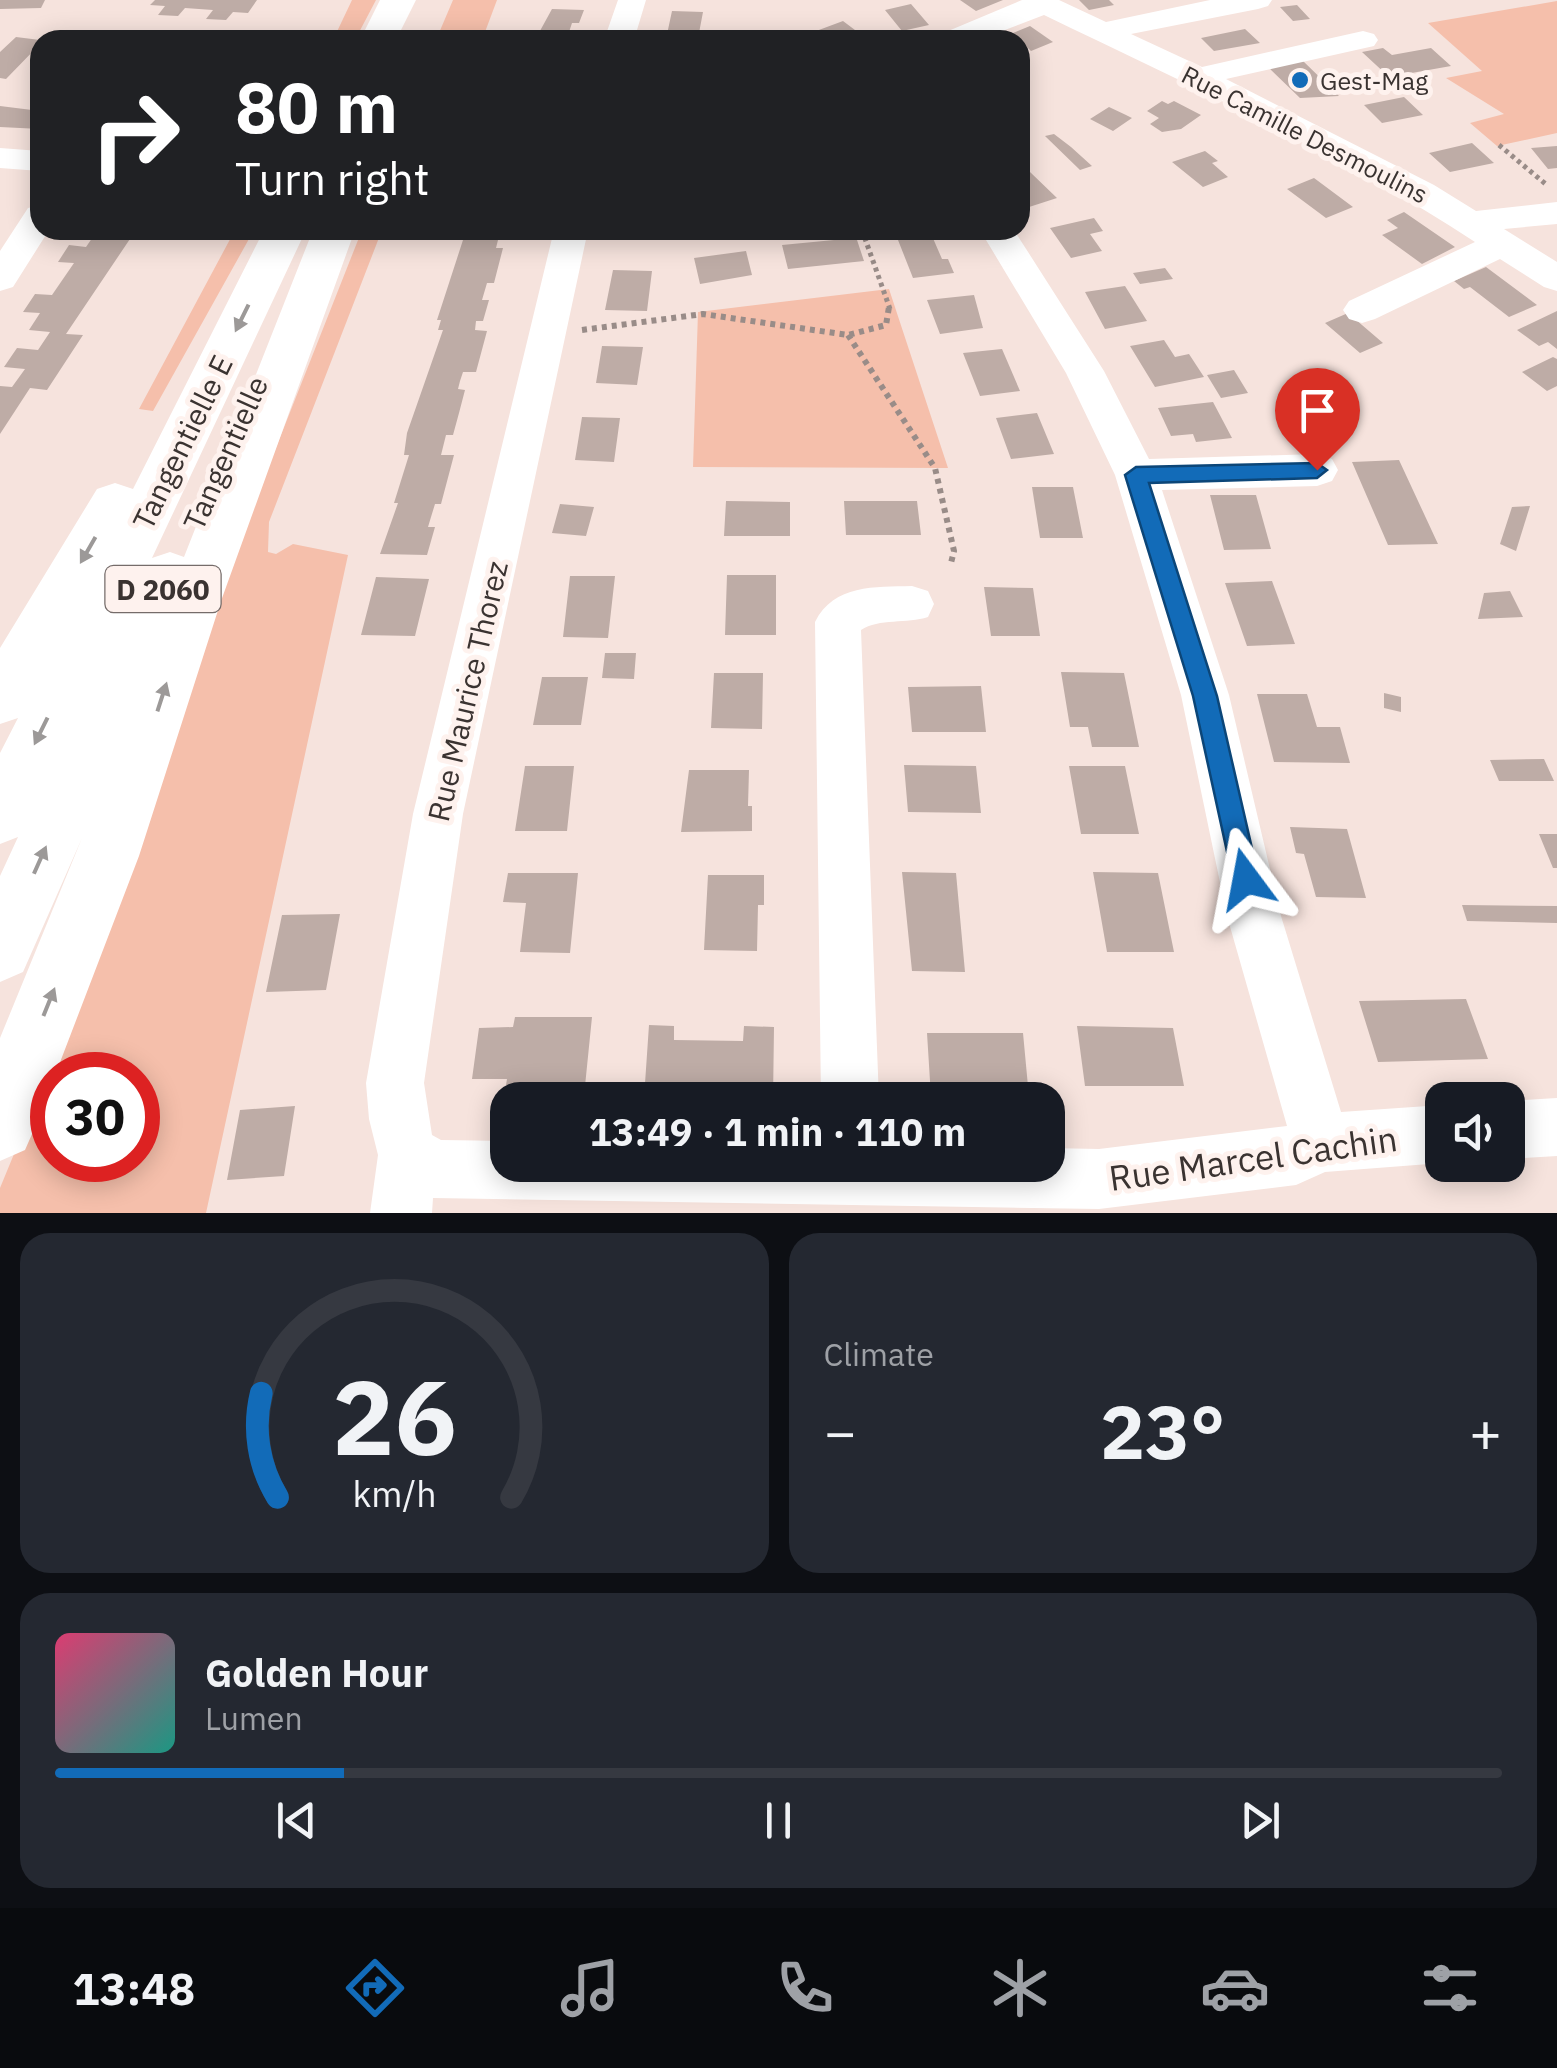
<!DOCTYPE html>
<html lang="en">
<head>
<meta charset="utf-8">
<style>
	:root { --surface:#171b24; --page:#242831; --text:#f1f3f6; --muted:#9ea1a6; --line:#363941; --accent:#126bb8 }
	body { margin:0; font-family:"IBM Plex Sans",sans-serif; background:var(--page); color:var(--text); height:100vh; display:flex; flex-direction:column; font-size:38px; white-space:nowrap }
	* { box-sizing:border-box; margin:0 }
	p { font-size:32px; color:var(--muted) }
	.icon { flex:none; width:55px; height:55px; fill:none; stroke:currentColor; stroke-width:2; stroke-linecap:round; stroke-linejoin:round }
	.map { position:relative; height:1213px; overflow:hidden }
	.drawer { display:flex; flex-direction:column; gap:20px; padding:20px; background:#0d0f14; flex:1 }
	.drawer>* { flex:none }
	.banner { position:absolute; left:30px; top:30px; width:1000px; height:210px; border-radius:30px; box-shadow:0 5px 25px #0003; background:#202124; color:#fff; overflow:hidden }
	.tools { position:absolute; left:1425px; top:1082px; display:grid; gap:20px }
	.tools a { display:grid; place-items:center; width:100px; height:100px; border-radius:20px; background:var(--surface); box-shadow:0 5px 25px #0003; font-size:50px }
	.speed { position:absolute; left:30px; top:1052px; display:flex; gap:20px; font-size:50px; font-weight:700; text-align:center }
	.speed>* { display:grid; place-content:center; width:130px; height:130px; border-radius:50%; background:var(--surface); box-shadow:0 5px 25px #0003; line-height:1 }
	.speed .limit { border:15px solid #d22; background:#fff; color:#111 }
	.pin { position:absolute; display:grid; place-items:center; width:85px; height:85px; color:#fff; margin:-102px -42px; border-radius:50% 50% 50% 0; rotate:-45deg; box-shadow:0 0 10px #0007 }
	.pin .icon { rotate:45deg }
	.me { position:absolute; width:110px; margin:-55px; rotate:347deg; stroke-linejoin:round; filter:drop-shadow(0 0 8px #0008) }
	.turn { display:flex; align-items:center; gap:35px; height:210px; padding:0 40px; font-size:45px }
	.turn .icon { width:130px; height:130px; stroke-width:2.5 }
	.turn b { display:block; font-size:70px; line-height:85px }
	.big { font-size:75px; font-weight:700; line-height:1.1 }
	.drawer .tile { flex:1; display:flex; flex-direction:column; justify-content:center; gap:15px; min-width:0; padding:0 35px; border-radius:30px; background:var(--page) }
	.drawer .dial { align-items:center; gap:0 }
	.dial svg { height:260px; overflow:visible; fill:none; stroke:var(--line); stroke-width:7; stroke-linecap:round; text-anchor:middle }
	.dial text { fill:var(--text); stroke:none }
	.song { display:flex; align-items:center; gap:30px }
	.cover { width:120px; height:120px; border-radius:15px; background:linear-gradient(135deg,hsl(340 70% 55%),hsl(170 70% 35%)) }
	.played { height:10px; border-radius:5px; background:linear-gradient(90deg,var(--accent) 20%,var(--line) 20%) }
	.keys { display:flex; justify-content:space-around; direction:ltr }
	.heat { display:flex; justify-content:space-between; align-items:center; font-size:55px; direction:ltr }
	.drawer .tiles { flex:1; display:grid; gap:20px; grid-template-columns:1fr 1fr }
	.tile:last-child { grid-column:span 2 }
	.trip { position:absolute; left:490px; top:1082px; width:575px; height:100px; border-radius:30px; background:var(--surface); box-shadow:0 5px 25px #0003; font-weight:700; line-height:100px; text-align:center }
	.tabs { display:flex; height:160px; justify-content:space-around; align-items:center; background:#090b0e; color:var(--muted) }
	.tabs .icon { width:70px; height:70px }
	.tabs .current { color:var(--accent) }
	.tabs b { font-size:45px; color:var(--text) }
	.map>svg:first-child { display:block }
	.green { fill:#f5bfab; fill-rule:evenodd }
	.building { fill:#beaca6 }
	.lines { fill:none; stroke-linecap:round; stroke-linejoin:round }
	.path-far1 { stroke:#998c88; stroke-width:5; stroke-dasharray:4 4; stroke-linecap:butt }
	.path { stroke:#998c88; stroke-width:6; stroke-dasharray:5 5; stroke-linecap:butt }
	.minor { fill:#fff; fill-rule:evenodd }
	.major { fill:#fff; fill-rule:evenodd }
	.oneway { fill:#9c9998 }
	.route { fill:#126bb8; stroke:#0c4678; stroke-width:2.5 }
	.poi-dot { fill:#126bb8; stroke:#fef2ee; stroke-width:4 }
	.labels { text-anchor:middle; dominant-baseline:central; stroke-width:10; stroke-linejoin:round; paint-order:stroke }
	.far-poi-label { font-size:25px; fill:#3a3331; stroke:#fef2ee; text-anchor:start }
	.far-street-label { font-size:25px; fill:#3a3331; stroke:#fef2ee }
	.shield { fill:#fef2ee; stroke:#756c6a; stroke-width:2.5 }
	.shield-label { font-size:28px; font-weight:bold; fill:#3a3331 }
	.street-label { font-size:30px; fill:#3a3331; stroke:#fef2ee }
	.near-street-label { font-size:35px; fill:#3a3331; stroke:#fef2ee }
</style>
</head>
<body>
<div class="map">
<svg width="1557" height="1213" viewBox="0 0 1557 1213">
	<rect width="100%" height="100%" fill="#f6e3dd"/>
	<path class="green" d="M352,0H376L355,40H333Z
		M453,0H497L482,40H436Z
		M1557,1V133L1497,146L1470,123L1504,114L1446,78L1482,71L1428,23Z
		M235,230H254L153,411L139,409Z
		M362,230H382L269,522L268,552L276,554L293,544L348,555L206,1213H0V1188L82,989L217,597ZM52,1075H138V1160H52Z
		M889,289L948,468L693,467L698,312Z"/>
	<path class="building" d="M0,0H45L41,8L0,9Z
		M155,0H257L248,13L233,12L226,20L206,19L213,10L185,8L178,16L158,15L165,6L150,5Z
		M960,0H1003L976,11Z
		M1079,0H1109L1114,5L1089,10Z
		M911,4L929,25L902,31L885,10Z
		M1297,5L1310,19L1293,21L1280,7Z
		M552,9L584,10L579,23H572L568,35H574L572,40H535Z
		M672,11L703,12L699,33H711L709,40L666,39Z
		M843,21L859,33L839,40H792Z
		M1030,26L1053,42L1031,51L1020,40L1008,35Z
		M1245,29L1260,43L1214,51L1201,38Z
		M16,37L40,40V44L6,79L0,78V52Z
		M1383,48L1392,55L1431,48L1451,66L1389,77L1362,52Z
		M1302,60L1339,96L1300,98L1267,66Z
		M1404,97L1423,115L1382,123L1364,105Z
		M1162,101L1168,104L1174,101L1201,115L1181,129L1162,132L1150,124L1159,118L1147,111Z
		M0,106L40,111V129L0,127Z
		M1109,107L1126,115L1132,118L1113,131L1090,119Z
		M1054,134L1071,147L1092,166L1080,170L1045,136Z
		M1472,143L1494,163L1450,172L1429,153Z
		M1557,146V168L1548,169L1531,148Z
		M1205,151L1218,161L1212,163L1228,177L1203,187L1172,162Z
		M1030,172L1057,198L1026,208L1020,202V175Z
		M1314,178L1353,207L1326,218L1287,189Z
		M1404,212L1455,247L1422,264L1382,235L1398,228L1387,220Z
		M1094,218L1103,231L1090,234L1102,251L1071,258L1050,228Z
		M97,231L134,233L66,334L83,335L47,390L30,388L0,434V386L12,387L25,369L4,367L17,348L38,350L50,332L29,330L40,313L23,312L35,294L52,295L74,263L58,262L69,245L86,247Z
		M932,236L942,259H948L954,273L913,278L898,240Z
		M463,240H498L496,248H503L494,283H487L482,300H489L483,321H476L475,330L487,331L476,372H463L460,381L458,389L465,390L459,413L453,435H446L441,455H454L441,504H435L431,517L428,527H435L427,555L380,554L398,503H394L409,455H404L407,433L443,330H438L441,320H437Z
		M834,240H857L864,261L788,269L782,245Z
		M746,251L752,275L700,284L694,258Z
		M1486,267L1537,305L1509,317L1470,287L1464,289L1454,281Z
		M1165,268L1173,279L1140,284L1133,273Z
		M613,270L652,271L647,311L605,310Z
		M1125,286L1147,321L1105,329L1085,292Z
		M974,295L983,328L940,334L927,300Z
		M1557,311V349L1548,342L1539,346L1517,330Z
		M1348,313L1383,343L1360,353L1325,323Z
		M1164,340L1175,357L1189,354L1204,377L1155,387L1130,346Z
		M602,346L643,347L637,385L596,383Z
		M1002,349L1020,391L980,396L963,353Z
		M1553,357L1557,359V386L1547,391L1522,372Z
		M1234,370L1248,393L1221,398L1207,375Z
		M1213,402L1232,438L1196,442L1193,434L1171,436L1158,408Z
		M1037,413L1054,454L1011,459L996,418Z
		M582,417L620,418L614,462L575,460Z
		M1399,460L1438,544L1388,545L1352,462Z
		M1032,487H1073L1083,538H1040Z
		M1210,495H1256L1271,549L1224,550Z
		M726,501L790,502V536H724Z
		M844,501H917L921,535H846Z
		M560,504L594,507L586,536L552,533Z
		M1530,506L1516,551L1500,544L1512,507Z
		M727,575H776V635H725Z
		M570,576H615L608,638L563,637Z
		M376,577L429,579L415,636L361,635Z
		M1272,581L1295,644L1247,646L1225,583Z
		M984,587L1033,588L1040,636H991Z
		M1510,591L1523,617L1478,619L1484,593Z
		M605,653H636L634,679L602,678Z
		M1061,672L1124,673L1139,747H1092L1088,727H1070Z
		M714,673H763L762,729L711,728Z
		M542,677H588L581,725H533Z
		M981,686L986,732H912L908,687Z
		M1384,693L1401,697V712L1384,708Z
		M1257,694H1307L1317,727H1340L1350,763L1274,762Z
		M1544,759L1554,781H1499L1490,760Z
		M904,765L976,766L981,813L908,812Z
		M525,766H574L567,831H515Z
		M1069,766H1125L1139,834H1081Z
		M689,770H749L748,806H752V831L681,832Z
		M1290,827L1347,829L1366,898L1316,897L1304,854L1296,853Z
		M1539,834H1557V868H1553Z
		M902,872L956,873L965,972L912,971Z
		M1093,872L1158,873L1174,952H1107Z
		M508,873H578L570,953L520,952L526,903L503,902Z
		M708,875H764V905H758L757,951L704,950Z
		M1462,905L1557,906V923L1467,921Z
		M340,914L326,990L266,992L282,915Z
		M1466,999L1488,1059L1378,1062L1359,1001Z
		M515,1017H592L585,1086L506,1085L507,1079H472L479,1028L513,1027Z
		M649,1025L674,1026V1040L743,1041L744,1026L774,1027L773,1100L644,1098Z
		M1077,1026L1173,1028L1184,1086H1085Z
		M927,1033H1023L1029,1097H931Z
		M295,1106L284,1176L227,1180L240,1110Z"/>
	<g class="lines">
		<path class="path-far1" d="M1499,145L1548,186
			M862,230L890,309"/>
		<path class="path" d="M582,330L703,314L848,335L886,325L889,307
			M848,335L935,468L954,551L951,563"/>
		<path class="minor" d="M618,0H646L634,40H604Z
			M1022,0H1059L1106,22L1210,0H1272L1268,6L1258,9L1131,34L1202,67L1363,31L1374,34L1378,40L1374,46L1226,79L1434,185L1476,211L1557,202V224L1504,229L1557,262V291L1544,287L1500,259L1375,319L1362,323L1349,319L1343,310L1349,301L1475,242C1339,153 1189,85 1044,15L979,40H937L941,34Z
			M0,148L40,151V171L0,168Z
			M40,205V230H49L13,287L0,291V251L28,208Z
			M554,230H588L463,814L424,1083L432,1135L441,1140L508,1141V1165H1048V1148L1099,1149L1287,1126L1227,916L1181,695L1115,475L1066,373L980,230H1014L1104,371L1149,459L1317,454L1332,459L1338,470L1332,481L1317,486L1162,490L1229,695L1281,916L1341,1112L1442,1105V1163L1325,1172L1296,1185L1099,1209L433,1198L432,1213H370L378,1155L369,1119L366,1083L413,814Z
			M912,586L928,591L934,604L928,617C907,624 879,618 861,630L879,1100H821L815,622C834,584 875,587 912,586Z
			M1557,1098V1156L1508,1159V1101Z"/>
		<path class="major" d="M380,0H416L396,40H360Z
			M264,230H306L152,558L170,552L184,557L313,230H355L221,601L139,856L36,1125L25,1150L0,1161V1038L82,838L23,972L0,982V876L18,837L0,844V753L18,718L0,724V648L97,489L115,483L133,489Z"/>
	</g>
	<defs><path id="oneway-solid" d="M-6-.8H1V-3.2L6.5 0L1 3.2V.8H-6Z" transform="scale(2.5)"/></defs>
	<g class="oneway">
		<use href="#oneway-solid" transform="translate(242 318) rotate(116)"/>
		<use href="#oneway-solid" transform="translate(88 550) rotate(120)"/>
		<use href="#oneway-solid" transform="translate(162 697) rotate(-72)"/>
		<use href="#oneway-solid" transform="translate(41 731) rotate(116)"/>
		<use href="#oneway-solid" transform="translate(40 860) rotate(-66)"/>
		<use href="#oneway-solid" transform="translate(49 1002) rotate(-68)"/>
	</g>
	<path class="route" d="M1317,463L1327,470L1317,478L1149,483L1217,696L1259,879L1256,888L1246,892L1237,888L1233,879L1193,696L1125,475L1136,467Z"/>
	<circle class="poi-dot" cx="1300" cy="80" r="10"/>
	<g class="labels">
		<g class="far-poi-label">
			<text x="1320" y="80">Gest-Mag</text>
		</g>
		<g class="far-street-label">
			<text transform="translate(1305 134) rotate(27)">Rue Camille Desmoulins</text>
		</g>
		<rect class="shield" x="105.5" y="566" width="115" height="46" rx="8"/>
		<g class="shield-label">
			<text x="163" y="589">D 2060</text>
		</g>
		<g class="street-label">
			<text transform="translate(182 442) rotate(-64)">Tangentielle E</text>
			<text transform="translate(225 453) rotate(-66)">Tangentielle</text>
			<text transform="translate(467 691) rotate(-77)">Rue Maurice Thorez</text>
		</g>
		<g class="near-street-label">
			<text transform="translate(1253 1158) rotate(-8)">Rue Marcel Cachin</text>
		</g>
	</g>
</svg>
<div class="tools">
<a><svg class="icon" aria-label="sound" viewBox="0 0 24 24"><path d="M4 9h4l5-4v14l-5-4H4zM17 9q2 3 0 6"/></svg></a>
</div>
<div class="speed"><div class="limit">30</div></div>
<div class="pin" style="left:1317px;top:470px;background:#d93025"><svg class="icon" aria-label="arrive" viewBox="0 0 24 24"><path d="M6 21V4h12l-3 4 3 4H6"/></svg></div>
<svg class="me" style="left:1246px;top:879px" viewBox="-20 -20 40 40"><path d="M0-17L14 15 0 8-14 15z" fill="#126bb8" stroke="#fff" stroke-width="4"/></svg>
<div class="trip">13:49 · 1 min · 110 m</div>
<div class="banner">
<div class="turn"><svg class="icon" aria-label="right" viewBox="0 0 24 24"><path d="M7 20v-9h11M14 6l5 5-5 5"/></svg><div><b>80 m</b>Turn right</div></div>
</div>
</div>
<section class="drawer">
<div class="tiles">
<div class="tile dial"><svg viewBox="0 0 100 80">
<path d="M14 69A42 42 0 1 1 86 69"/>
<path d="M14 69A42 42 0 0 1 9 37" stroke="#126bb8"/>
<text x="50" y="56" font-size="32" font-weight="700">26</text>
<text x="50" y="72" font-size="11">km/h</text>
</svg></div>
<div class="tile"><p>Climate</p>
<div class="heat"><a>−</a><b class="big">23°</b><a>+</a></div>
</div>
<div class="tile">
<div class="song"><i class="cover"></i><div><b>Golden Hour</b><p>Lumen</p></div></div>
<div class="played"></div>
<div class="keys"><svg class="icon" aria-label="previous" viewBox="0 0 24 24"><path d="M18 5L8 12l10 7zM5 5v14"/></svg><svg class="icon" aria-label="pause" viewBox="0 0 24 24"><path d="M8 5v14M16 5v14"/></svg><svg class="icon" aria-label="next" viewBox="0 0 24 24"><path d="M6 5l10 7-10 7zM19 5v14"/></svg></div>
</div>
</div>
</section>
<nav class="tabs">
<b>13:48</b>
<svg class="icon current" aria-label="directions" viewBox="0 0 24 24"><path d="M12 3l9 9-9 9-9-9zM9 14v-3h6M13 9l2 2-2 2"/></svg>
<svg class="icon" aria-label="music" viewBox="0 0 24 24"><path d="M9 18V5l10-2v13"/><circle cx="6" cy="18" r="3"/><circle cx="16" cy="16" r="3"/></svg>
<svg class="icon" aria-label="phone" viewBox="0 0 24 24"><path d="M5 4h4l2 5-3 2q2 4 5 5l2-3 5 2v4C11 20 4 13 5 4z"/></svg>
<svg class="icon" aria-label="climate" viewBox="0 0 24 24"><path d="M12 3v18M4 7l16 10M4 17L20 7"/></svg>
<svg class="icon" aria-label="car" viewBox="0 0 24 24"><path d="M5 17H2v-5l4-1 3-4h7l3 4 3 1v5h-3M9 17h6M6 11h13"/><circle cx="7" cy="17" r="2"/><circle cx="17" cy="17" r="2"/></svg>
<svg class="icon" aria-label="filters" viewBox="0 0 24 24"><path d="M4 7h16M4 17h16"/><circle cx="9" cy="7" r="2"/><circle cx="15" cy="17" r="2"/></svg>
</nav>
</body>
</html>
